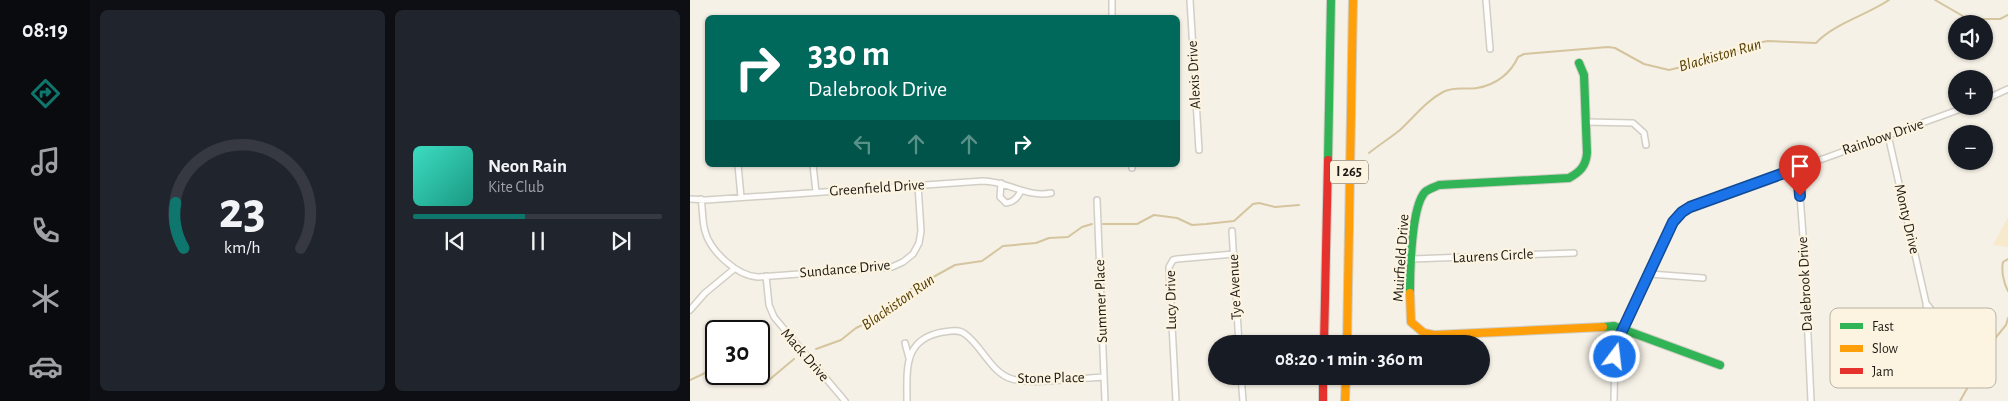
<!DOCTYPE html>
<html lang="en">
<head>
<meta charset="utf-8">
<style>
	:root { --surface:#171b24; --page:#20242c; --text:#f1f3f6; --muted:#9ea1a6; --line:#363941; --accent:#0f766e }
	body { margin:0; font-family:"Alegreya Sans",sans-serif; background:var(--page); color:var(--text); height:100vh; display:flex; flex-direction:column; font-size:19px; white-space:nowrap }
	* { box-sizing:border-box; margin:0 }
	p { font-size:16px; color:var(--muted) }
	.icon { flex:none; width:28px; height:28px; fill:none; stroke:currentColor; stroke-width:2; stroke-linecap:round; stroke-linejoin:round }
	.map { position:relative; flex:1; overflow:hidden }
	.drawer { display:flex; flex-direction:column; gap:10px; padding:10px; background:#0d0f14; width:600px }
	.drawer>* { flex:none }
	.hud { position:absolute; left:15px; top:15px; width:475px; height:152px; border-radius:8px; box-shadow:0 1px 4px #0004; background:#00695c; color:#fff; overflow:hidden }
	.controls { position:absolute; left:1258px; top:15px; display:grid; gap:10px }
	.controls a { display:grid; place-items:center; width:45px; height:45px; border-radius:50%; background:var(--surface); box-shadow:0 1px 4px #0004; font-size:25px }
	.speed { position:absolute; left:15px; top:320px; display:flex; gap:10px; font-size:25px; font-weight:700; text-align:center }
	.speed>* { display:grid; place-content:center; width:65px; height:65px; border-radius:50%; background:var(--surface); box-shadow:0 1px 4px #0004; line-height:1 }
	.speed .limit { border:2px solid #111; border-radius:8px; background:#fff; color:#111 }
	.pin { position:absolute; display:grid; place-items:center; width:42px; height:42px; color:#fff; margin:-51px -21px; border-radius:50% 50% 50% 0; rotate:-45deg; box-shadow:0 0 5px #0007 }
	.pin .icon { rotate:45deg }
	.me { position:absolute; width:55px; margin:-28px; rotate:15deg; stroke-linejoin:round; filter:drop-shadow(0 0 4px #0008) }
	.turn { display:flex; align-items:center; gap:18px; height:105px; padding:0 20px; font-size:22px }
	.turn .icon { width:65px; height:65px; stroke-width:2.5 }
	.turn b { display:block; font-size:35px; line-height:42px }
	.lanes { display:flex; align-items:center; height:48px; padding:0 20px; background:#0003; justify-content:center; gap:25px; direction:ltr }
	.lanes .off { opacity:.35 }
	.drawer .tile { flex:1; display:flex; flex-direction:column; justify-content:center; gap:8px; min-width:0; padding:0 18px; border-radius:8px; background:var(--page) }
	.drawer .dial { align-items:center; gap:0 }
	.dial svg { height:130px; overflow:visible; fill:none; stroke:var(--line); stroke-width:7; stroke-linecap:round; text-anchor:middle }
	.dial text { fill:var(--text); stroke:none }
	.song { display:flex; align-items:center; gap:15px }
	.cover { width:60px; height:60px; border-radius:8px; background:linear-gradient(135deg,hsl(170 70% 55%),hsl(170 70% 35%)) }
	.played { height:5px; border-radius:2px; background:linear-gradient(90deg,var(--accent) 45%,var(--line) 45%) }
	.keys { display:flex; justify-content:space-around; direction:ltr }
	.drawer .tiles { flex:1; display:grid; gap:10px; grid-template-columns:repeat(2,1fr) }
	.trip { position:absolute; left:518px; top:335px; width:282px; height:50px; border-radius:25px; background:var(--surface); box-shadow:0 1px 4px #0004; font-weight:700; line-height:50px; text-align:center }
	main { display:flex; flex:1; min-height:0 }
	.tabs { display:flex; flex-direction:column; width:90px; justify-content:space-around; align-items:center; background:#090b0e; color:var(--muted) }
	.tabs .icon { width:35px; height:35px }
	.tabs .selected { color:var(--accent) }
	.tabs b { font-size:22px; color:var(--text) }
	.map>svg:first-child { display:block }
	.green { fill:#f6e9cc }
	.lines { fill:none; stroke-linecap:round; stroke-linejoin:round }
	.stream { stroke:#d5c59f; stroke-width:2 }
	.street-casing { stroke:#d1cec6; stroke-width:8 }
	.fast-casing { stroke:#d1cec6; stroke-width:10 }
	.slow-casing { stroke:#d1cec6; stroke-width:10 }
	.jam-casing { stroke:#d1cec6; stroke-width:10 }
	.street { stroke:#fefdfb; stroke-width:5 }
	.fast { stroke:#30b455; stroke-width:8 }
	.slow { stroke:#ff9f0a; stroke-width:8 }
	.jam { stroke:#e5322d; stroke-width:8 }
	.route-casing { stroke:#114b97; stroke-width:12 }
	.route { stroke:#1a73e8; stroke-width:9 }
	.labels { text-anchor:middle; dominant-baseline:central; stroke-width:4.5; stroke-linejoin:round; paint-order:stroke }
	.shield { fill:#fcf3e0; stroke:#605b50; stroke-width:1 }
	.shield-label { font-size:14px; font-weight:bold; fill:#1d1a13 }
	.street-label { font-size:15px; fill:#1d1a13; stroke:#fcf3e0 }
	.water-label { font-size:16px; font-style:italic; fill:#553f00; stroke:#fcf3e0 }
	.key { fill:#fcf3e0; stroke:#b9b2a2; stroke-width:1 }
	.key-label { font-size:14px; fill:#1d1a13 }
</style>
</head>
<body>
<main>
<nav class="tabs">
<b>08:19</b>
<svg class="icon selected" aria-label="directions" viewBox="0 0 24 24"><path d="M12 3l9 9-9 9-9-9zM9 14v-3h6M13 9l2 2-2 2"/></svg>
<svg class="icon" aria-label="music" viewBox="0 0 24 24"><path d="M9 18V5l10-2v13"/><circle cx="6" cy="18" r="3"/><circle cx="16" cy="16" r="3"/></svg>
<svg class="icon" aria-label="phone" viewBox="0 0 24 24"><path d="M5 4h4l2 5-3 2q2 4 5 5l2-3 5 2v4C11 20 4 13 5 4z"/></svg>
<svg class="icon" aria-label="climate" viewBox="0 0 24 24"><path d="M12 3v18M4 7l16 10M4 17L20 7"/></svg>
<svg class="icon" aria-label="car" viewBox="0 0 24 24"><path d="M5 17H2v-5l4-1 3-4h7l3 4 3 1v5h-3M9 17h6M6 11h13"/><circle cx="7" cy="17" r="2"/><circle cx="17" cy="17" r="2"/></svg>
</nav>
<section class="drawer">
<div class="tiles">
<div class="tile dial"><svg viewBox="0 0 100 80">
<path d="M14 69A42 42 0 1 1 86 69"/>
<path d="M14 69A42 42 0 0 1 9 41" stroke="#0f766e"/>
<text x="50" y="56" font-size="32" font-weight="700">23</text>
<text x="50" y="72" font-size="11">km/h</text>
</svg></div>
<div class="tile">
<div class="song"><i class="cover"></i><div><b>Neon Rain</b><p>Kite Club</p></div></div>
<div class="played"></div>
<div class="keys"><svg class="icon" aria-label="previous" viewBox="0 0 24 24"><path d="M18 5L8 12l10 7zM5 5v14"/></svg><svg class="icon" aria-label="pause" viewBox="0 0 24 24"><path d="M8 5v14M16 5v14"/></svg><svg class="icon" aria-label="next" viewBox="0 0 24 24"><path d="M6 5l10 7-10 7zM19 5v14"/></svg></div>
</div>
</div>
</section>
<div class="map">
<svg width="1318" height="401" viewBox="0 0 1318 401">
	<rect width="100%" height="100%" fill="#f6f1e6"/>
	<path class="green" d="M1318,217V247L1303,245Z"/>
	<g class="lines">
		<path class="stream" d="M1245,0L1278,19H1310L1318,15
			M679,153C689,145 700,138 710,130C724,117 736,101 753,92C764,86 776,90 787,88C806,85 821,73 828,57L834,54L918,47L925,48L954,64L979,70L1012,62L1022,56L1047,52L1055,45L1078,41L1126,43C1143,24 1177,15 1199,0
			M413,224H447L464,215L487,218L502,225L516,224L544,221L563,204L569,203L585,207L609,205
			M1318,259L1313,262C1311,271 1314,284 1318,291
			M126,349L151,340L166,328L200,312L218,291L265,265L292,261L313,246L346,243L359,238L378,237L392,227L402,224
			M69,359L75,362L69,371
			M69,373L73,378L79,380L104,359
			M0,380L15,373L26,361
			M1270,401L1283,378L1294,352L1316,325L1318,318"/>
		<defs>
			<path id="street" d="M422,0V18
				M500,0L509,150
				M796,0L800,49
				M1294,100L1318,89
				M896,122L943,123L954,133L956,145
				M1198,135L1236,303L1245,315L1242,321L1237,317L1236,303
				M48,165L51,197
				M123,165L126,192
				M442,165V168
				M1108,168L1114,249L1121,401
				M311,183L310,197L316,203C324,202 327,198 331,191
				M0,199L16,200L293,181C317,181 337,198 361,193
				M11,199C13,210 12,221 15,231C20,251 47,276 68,277L190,268L202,267L213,262L223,254L229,243L231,231L228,185
				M407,200L415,401
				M542,231L549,344
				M722,259L884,253
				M960,274L1013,278
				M76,276L79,305L84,317L155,401
				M0,310L15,293L44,269
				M215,343L219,358
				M551,376L553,401
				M217,401C217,369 213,339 253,332C260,331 269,329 275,334C292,346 301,373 322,379C341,385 392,378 414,377
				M486,401L479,267L483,260L487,259L544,254
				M924,401L925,352L928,339L983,222L992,212L1000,207L1279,106"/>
			<path id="fast" d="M638,160L641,0
				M720,293C720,272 721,207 735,192C738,189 745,187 749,185L879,178C890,172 896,166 897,153L894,75L889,63
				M913,327L924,326L1030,365"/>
			<path id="slow" d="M720,293L721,322L734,333L744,335L913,327
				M657,344L663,0
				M655,401L656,376"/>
			<path id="jam" d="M634,344L638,160
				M633,376V401"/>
		</defs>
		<use href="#street" class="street-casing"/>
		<use href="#fast" class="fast-casing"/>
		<use href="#slow" class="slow-casing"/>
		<use href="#jam" class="jam-casing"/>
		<use href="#street" class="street"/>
		<use href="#fast" class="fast"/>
		<use href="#slow" class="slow"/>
		<use href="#jam" class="jam"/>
	</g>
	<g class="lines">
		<defs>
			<path id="route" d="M925,357L926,346L932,331L983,222L992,212L1000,207L1108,168L1110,196"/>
		</defs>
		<use href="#route" class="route-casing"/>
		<use href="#route" class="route"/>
	</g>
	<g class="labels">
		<rect class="shield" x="640" y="160.5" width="38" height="23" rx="4"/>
		<g class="shield-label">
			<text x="659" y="172">I 265</text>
		</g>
		<g class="street-label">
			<text transform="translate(504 75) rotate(-93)">Alexis Drive</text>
			<text transform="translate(1193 137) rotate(-19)">Rainbow Drive</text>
			<text transform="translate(187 188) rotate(-4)">Greenfield Drive</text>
			<text transform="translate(1217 219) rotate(77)">Monty Drive</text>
			<text transform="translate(803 256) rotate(-3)">Laurens Circle</text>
			<text transform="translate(711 258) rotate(-86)">Muirfield Drive</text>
			<text transform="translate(155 269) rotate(-5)">Sundance Drive</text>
			<text transform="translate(1115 284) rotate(-93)">Dalebrook Drive</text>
			<text transform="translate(545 287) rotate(-93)">Tye Avenue</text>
			<text transform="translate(481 300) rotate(-91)">Lucy Drive</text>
			<text transform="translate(411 301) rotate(-92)">Summer Place</text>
			<text transform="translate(115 355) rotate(49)">Mack Drive</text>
			<text transform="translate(361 378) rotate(-1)">Stone Place</text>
		</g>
		<g class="water-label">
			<text transform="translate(1030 55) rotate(-16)">Blackiston Run</text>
			<text transform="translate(208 302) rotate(-35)">Blackiston Run</text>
		</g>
	</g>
	<rect x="1140" y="308" width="166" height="80" rx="8" class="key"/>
	<rect x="1150" y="323" width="23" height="6" fill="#30b455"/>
	<rect x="1150" y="345" width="23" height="7" fill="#ff9f0a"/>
	<rect x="1150" y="368" width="23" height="6" fill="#e5322d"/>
	<g class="key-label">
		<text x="1182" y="331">Fast</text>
		<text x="1182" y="353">Slow</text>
		<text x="1182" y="376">Jam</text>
	</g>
</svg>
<div class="controls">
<a><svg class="icon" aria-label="sound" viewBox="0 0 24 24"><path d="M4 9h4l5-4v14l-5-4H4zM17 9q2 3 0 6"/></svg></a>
<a>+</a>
<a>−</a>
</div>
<div class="speed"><div class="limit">30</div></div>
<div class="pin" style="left:1110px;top:196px;background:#d93025"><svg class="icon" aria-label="arrive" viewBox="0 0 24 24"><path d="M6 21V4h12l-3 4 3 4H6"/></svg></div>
<svg class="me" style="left:925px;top:357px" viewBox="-20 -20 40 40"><circle r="17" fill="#1a73e8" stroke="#fff" stroke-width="3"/><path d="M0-11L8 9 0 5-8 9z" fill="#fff"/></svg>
<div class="trip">08:20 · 1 min · 360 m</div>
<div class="hud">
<div class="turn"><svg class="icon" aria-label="right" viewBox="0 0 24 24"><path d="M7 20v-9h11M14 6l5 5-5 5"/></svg><div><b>330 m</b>Dalebrook Drive</div></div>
<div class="lanes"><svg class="icon off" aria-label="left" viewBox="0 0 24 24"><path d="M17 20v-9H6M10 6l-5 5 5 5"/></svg><svg class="icon off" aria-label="ahead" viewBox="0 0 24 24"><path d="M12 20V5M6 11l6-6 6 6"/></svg><svg class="icon off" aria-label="ahead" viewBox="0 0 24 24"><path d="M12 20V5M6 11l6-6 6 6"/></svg><svg class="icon" aria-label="right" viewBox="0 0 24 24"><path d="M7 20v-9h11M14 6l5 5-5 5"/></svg></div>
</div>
</div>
</main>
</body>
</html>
